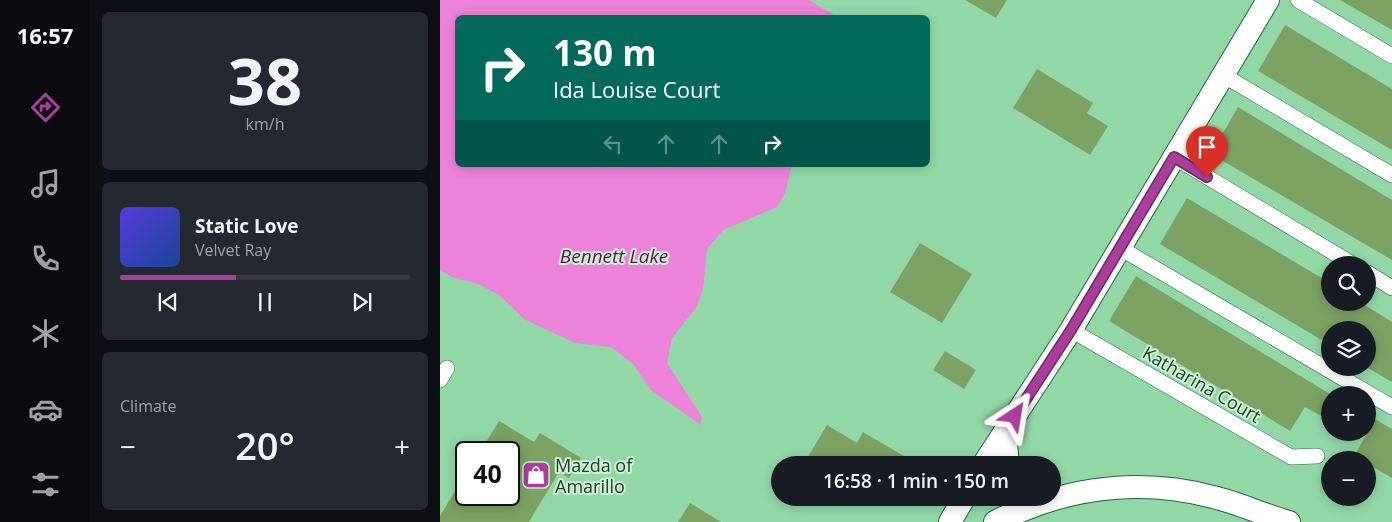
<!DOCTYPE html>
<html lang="en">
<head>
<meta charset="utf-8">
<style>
	:root { --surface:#171b24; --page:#242831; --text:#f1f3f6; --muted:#9ea1a6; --line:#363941; --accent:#ab3d9c }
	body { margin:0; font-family:"Open Sans",sans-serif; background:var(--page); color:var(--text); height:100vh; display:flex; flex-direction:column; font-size:19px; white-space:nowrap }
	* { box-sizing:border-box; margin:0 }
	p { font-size:16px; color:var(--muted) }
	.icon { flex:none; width:28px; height:28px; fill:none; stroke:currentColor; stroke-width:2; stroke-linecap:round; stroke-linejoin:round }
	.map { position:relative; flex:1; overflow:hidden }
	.panel { display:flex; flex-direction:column; gap:12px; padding:12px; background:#0d0f14; width:350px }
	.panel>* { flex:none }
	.top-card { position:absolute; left:15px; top:15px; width:475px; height:152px; border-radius:8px; box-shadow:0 2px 12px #0003; background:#00695c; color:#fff; overflow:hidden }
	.fabs { position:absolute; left:881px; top:256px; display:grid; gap:10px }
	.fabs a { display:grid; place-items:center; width:55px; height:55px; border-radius:50%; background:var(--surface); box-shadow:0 2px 12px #0003; font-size:25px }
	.speed { position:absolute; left:15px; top:441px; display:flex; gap:10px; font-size:25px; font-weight:700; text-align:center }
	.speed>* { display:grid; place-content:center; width:65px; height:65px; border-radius:50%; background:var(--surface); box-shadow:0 2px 12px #0003; line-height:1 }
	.speed .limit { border:2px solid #111; border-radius:8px; background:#fff; color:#111 }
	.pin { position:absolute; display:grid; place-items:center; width:42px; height:42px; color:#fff; margin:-51px -21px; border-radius:50% 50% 50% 0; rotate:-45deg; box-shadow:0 0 5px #0007 }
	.pin .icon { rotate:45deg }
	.me { position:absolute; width:55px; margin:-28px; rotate:33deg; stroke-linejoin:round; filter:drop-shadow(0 0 4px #0008) }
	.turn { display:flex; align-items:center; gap:18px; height:105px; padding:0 15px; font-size:22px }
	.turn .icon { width:65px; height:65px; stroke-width:2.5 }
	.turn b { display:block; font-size:35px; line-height:42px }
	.lanes { display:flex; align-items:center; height:48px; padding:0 15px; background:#0003; justify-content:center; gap:25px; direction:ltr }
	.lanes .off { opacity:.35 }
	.big { font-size:38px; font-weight:600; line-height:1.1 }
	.panel .tile { flex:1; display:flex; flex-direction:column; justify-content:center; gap:8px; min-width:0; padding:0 18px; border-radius:8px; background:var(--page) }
	.panel .dial { align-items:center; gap:0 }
	.dial b { font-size:65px; line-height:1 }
	.song { display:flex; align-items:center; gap:15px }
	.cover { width:60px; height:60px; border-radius:8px; background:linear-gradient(135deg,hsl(250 70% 55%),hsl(220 70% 35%)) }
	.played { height:5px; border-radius:2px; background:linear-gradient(90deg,var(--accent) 40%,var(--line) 40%) }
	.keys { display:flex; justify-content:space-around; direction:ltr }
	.heat { display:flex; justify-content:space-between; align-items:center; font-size:28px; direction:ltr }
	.trip { position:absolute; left:331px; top:456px; width:290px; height:50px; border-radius:25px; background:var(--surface); box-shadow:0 2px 12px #0003; font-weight:600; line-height:50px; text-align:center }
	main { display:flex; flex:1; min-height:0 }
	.menu { display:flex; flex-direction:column; width:90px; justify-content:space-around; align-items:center; background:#090b0e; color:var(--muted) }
	.menu .icon { width:35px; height:35px }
	.menu .selected { color:var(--accent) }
	.menu b { font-size:22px; color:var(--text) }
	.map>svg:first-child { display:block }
	.water { fill:#ec82da }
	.building { fill:#7ca263 }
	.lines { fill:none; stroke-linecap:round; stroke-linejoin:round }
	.street-casing { stroke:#21673d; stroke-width:16 }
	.secondary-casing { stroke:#21673d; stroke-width:24 }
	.street { stroke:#fff; stroke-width:15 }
	.secondary { stroke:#fff; stroke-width:22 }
	.route-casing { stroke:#6f2865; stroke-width:12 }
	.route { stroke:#ab3d9c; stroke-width:9 }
	.labels { text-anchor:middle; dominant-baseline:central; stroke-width:4; stroke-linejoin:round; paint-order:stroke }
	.street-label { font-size:18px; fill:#23402c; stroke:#cdf0d6 }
	.poi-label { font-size:18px; fill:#23402c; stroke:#cdf0d6; text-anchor:start }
	.water-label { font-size:19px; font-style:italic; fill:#591850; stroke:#cdf0d6 }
</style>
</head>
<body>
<main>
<nav class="menu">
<b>16:57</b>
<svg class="icon selected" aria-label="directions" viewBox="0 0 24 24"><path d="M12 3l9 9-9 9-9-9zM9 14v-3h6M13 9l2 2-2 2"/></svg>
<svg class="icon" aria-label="music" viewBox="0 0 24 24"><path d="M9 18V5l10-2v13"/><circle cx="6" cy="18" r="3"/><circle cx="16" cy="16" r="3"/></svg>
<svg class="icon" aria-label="phone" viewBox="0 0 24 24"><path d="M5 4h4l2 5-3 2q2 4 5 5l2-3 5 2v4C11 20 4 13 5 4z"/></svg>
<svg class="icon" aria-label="climate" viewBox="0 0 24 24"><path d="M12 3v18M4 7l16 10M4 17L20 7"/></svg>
<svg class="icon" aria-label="car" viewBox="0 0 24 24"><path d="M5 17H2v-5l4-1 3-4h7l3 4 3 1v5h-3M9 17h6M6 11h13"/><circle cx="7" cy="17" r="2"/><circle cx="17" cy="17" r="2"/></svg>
<svg class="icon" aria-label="filters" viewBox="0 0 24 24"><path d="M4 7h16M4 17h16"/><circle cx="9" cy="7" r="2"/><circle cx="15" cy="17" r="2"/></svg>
</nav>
<section class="panel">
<div class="tile dial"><b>38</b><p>km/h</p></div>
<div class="tile">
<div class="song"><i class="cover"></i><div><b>Static Love</b><p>Velvet Ray</p></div></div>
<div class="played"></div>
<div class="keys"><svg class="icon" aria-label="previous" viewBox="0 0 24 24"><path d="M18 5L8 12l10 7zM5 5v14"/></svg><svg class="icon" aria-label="pause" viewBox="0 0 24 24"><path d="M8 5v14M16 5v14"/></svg><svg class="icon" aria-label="next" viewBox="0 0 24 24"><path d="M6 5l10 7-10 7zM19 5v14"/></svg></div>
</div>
<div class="tile"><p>Climate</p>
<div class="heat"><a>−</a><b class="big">20°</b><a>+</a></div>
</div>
</section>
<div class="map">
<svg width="952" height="522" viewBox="0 0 952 522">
	<rect width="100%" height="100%" fill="#92d8a7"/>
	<path class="water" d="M0,0H369L397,17L18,18V165H352L345,193L337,207L283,230L267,249L263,290L256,308L232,338L227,363L262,417L261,425L211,390L193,364L171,347L135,343L84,319L59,295L38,284L12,277L0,270Z"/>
	<path class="building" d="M525,0H567L556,18Z
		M900,0H952V30Z
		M845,25L952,89V150L818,71Z
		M597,69L653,103L647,113L668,126L650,155L573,108Z
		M798,107L952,200V260L771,154Z
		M747,198L890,283V302H920L952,322V382L928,368V330H890V345L720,244Z
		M480,243L532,274L502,323L450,292Z
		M696,276L890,394V421L865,407L850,431L669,321Z
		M505,351L536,370L524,389L493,370Z
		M928,415L952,429V478L928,464V460H920L914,456L928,432Z
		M59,421L94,442L100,433L141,458L129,478L119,472L89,522H0V516L26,473V495H69V452H52L43,447Z
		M387,425L417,443L423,432L479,465H363Z
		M250,503L281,522H238Z"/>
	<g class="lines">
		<defs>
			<path id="street" d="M858,0L952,56
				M783,75L952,175
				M734,157L914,265
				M680,248L952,407
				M928,273L952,288
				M631,330L851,457L877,456
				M0,380L7,368"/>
			<path id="secondary" d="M543,465L631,330L828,0
				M568,465L566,444L570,429
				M510,522L524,498
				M555,522C563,517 573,514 583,510C643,485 710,480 773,497C799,503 823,515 849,522"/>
		</defs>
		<use href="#street" class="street-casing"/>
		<use href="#secondary" class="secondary-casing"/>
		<use href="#street" class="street"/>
		<use href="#secondary" class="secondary"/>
	</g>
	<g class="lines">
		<defs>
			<path id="route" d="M575,416L631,330L734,157L767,177"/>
		</defs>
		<use href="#route" class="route-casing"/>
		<use href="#route" class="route"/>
	</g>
	<defs>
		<symbol id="shop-square" viewBox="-11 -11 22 22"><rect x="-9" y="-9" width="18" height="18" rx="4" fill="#ab3d9c" stroke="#cdf0d6"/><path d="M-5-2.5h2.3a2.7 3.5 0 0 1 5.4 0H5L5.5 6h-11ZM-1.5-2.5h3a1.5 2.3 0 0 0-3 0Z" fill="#fff"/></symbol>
	</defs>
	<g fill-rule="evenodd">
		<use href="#shop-square" x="80" y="459" width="32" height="32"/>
	</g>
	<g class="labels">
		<g class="street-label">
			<text transform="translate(762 384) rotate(30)">Katharina Court</text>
		</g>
		<g class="poi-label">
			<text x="115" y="465">Mazda of<tspan x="115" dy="21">Amarillo</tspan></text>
		</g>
		<g class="water-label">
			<text x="174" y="256">Bennett Lake</text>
		</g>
	</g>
</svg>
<div class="fabs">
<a><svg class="icon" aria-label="search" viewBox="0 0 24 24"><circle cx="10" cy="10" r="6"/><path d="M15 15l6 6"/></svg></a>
<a><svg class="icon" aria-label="layers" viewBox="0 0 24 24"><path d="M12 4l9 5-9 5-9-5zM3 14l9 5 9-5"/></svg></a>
<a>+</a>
<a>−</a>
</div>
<div class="speed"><div class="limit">40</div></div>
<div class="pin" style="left:767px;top:177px;background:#d93025"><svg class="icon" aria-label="arrive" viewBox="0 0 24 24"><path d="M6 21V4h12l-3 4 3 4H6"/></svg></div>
<svg class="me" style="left:575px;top:416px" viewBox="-20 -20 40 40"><path d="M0-17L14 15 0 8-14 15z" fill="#ab3d9c" stroke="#fff" stroke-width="4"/></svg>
<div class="trip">16:58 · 1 min · 150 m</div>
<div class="top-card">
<div class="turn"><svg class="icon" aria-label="right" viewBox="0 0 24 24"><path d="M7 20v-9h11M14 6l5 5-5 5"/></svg><div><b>130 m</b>Ida Louise Court</div></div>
<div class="lanes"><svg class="icon off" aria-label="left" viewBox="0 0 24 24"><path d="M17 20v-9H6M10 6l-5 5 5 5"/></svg><svg class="icon off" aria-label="ahead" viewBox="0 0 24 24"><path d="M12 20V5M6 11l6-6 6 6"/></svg><svg class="icon off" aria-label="ahead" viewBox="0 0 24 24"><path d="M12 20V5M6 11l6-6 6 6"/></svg><svg class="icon" aria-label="right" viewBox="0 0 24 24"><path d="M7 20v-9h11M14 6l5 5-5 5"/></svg></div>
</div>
</div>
</main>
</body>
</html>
